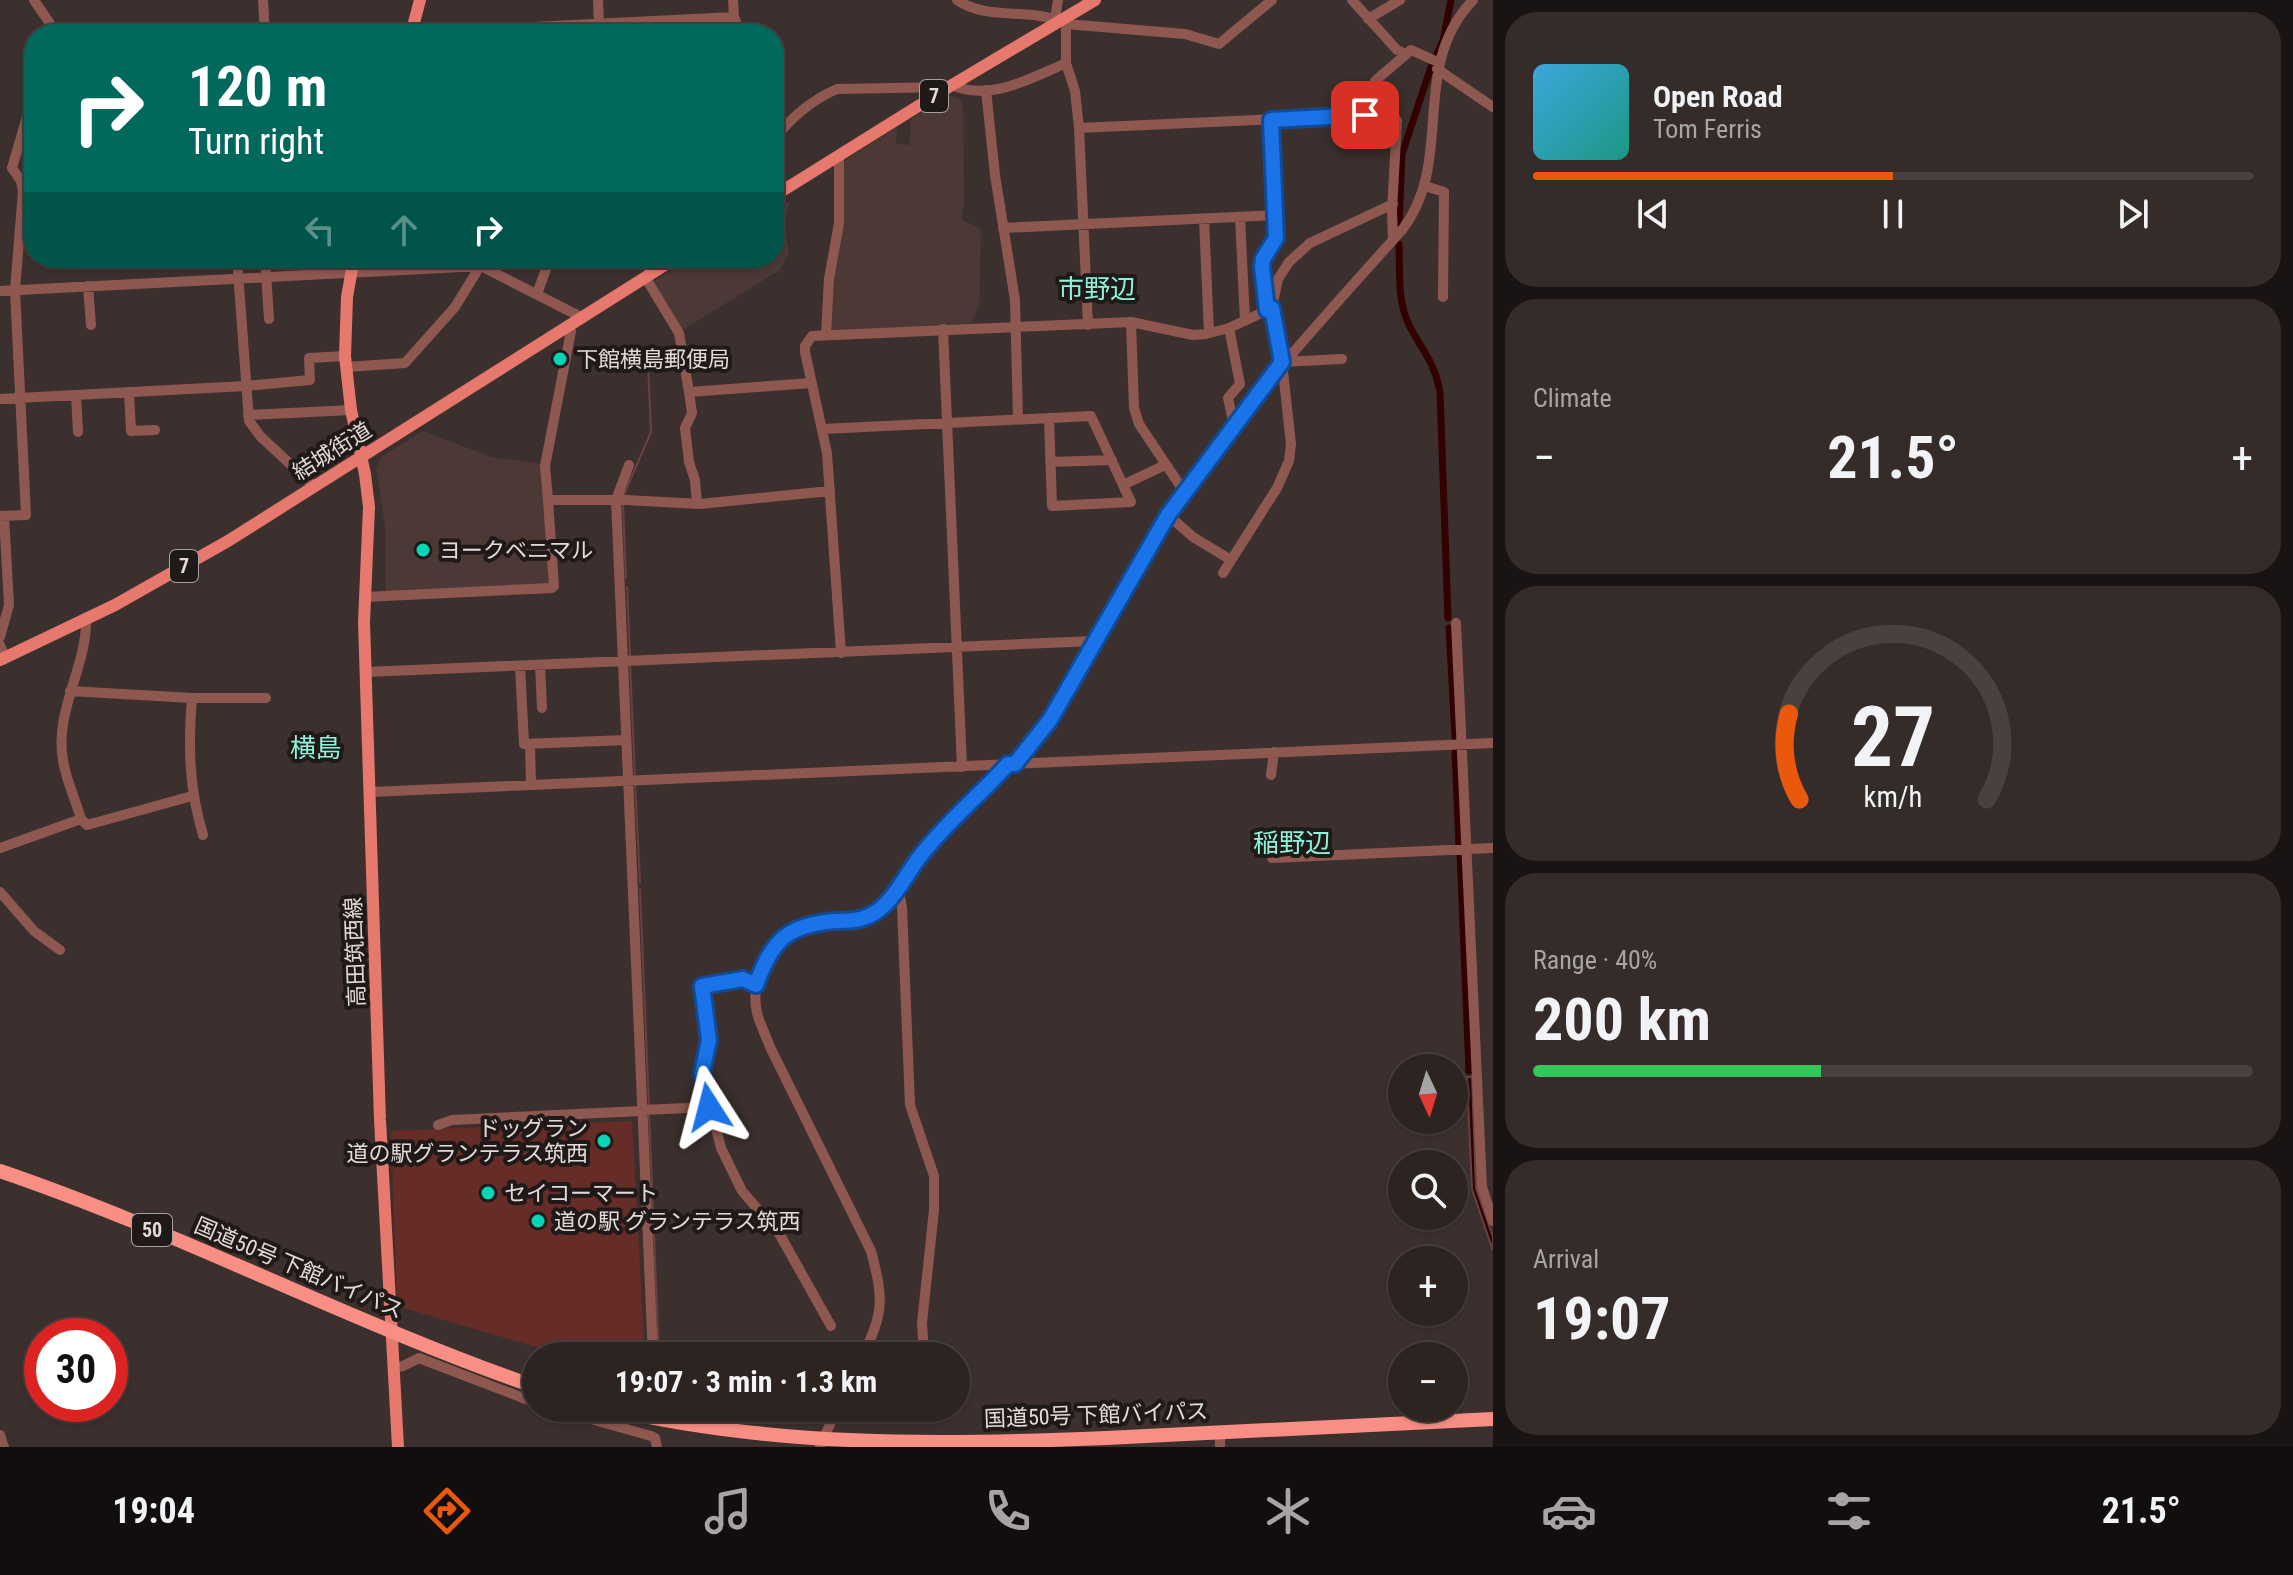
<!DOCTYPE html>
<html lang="en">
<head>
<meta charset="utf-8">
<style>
	:root { --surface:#2d2422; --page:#352c2a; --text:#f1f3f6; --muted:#a7a4a5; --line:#484140; --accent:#ea580c }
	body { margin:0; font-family:"Roboto Condensed","Noto Sans JP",sans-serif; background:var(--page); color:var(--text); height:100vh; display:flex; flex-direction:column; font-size:30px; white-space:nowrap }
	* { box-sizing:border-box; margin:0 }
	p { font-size:26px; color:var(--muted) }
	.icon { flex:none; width:44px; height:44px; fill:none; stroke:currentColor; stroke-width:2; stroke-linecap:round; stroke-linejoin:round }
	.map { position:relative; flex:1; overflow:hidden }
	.panel { display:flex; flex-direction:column; gap:12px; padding:12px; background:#191413; width:800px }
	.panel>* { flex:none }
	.guide { position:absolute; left:24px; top:24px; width:760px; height:244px; border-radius:32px; box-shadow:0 2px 6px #0004,0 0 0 2px var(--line); background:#00695c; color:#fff; overflow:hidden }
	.needle { width:52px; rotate:176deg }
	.buttons { position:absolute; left:1388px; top:1054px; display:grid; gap:16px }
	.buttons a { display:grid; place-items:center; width:80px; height:80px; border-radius:50%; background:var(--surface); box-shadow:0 2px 6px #0004,0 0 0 2px var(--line); font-size:40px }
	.speed { position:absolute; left:24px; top:1318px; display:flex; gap:16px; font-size:40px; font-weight:700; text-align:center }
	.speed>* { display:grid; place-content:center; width:104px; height:104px; border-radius:50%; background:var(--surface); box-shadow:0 2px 6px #0004,0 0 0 2px var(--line); line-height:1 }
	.speed .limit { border:12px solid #d22; background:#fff; color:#111 }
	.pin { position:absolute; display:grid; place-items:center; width:68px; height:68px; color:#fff; margin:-34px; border-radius:16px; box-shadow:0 4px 12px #0006 }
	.me { position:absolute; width:88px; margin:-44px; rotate:351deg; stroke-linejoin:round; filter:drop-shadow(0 0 6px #0008) }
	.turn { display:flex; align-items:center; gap:28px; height:168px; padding:0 32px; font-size:36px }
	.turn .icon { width:104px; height:104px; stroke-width:2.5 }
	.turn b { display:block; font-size:56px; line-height:68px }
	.lanes { display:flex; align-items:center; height:76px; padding:0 32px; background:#0003; justify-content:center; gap:40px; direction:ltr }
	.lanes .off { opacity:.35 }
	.big { font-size:60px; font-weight:700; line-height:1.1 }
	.panel .tile { flex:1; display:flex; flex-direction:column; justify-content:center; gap:12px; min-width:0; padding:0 28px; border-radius:32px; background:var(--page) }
	.panel .dial { align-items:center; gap:0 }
	.dial svg { height:208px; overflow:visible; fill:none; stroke:var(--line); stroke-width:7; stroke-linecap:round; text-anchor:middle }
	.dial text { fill:var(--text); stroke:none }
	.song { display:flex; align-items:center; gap:24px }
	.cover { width:96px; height:96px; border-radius:12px; background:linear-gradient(135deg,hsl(200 70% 55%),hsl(170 70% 35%)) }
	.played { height:8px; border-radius:4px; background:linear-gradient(90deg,var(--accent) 50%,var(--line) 50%) }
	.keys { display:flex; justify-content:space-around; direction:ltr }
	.heat { display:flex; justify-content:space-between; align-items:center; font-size:44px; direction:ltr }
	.charge { height:12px; border-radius:6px; background:linear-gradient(90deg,#34c759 40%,var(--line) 0) }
	.trip { position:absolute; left:522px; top:1342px; width:448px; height:80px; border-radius:40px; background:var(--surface); box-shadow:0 2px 6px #0004,0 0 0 2px var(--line); font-weight:700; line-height:80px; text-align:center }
	.tab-bar { display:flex; height:128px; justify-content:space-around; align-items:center; background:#120e0e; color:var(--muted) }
	.tab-bar .icon { width:56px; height:56px }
	.tab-bar .selected { color:var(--accent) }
	.tab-bar b { font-size:36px; color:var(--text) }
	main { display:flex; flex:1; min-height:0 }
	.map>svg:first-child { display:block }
	.built { fill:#4c3936 }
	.green { fill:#662c27 }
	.water { fill:#330001; stroke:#684142; stroke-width:2 }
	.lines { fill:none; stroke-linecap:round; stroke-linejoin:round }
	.stream { stroke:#684142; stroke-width:2 }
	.canal { stroke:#330001; stroke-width:7 }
	.minor { stroke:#8e5851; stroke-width:10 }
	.major { stroke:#e6786d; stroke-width:12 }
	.highway { stroke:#f98f84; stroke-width:14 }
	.route-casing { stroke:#114b97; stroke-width:20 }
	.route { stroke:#1a73e8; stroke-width:14 }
	.poi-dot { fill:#05d5b6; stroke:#1f1918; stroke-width:3 }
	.labels { text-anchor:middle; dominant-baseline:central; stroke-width:8; stroke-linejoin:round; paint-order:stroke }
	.shield { fill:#1f1918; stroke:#a8a09f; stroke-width:2 }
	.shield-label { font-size:20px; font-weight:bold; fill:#e2dad9 }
	.poi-label { font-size:22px; fill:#e2dad9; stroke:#1f1918; text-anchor:start }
	.street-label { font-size:22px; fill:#e2dad9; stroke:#1f1918 }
	.quarter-label { font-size:26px; fill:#8ff3dc; stroke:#1f1918 }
</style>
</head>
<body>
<main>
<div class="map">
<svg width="1493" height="1447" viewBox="0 0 1493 1447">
	<rect width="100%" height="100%" fill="#3c302e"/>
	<path class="built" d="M953,96L962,101L963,107L964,206L961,219L981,229L979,306L970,325L830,332L844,161L897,127L896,144L909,145L911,119L939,101Z
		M790,201L784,223L789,252L780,270L681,331L652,282L693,258H774V210Z
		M368,258H427L428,263L366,268Z
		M423,431L491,457L543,464L553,585L386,592L385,526L376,469L381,457Z"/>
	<path class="green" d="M632,1121L645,1356H566L397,1306L391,1131Z"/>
	<path class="water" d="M1467,1077H1472L1476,1188L1493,1237V1251L1472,1189Z"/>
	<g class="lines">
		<path class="stream" d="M623,497L651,432L648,362L651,350
			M623,504L626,578
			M627,587L630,657
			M630,664L635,777
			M635,783L640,882
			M640,889L649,1107
			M649,1113L659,1356
			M806,1408L812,1409"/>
		<path class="canal" d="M1436,56L1443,41L1451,0
			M1399,225L1402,154L1432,64
			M1399,244C1400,271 1397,300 1409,325C1420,347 1435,363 1439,388
			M1440,392L1448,618
			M1449,628L1455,737
			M1455,752L1459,845
			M1460,854L1469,1071"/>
		<path class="minor" d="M34,0L57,34
			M263,0L265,34
			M598,0L599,24
			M733,0L734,17L741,34
			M957,0C990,22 1031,6 1066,24L1185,34L1219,44L1272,0
			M1352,0L1397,50L1406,54
			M1055,19L1058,0
			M1368,19L1400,0
			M1066,24V63L1075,91L1079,128L1088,325
			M394,34L734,17
			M1437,69L1493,107
			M952,85C989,102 1032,78 1066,63
			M986,90L995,175L1015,300L1018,419
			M774,106L783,127
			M1079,128L1365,115
			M774,140C789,119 813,99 837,89L948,87
			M12,168L29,110L34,103
			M1425,186L1444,192L1443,297
			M1240,217L1245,321
			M1204,219L1209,333
			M1003,228L1275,215
			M1393,240L1392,210L1397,121L1375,81L1411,50L1440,63
			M237,258L249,421L261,437L314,486
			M265,258L269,319
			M578,258L594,263
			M645,277L679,333L689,392L811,383
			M88,286L91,325
			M0,291L481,266L583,318
			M537,294L550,258
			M1267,310L1263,259L1276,235L1271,120
			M1131,322L1134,408L1139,424L1185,493
			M569,327L571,331L545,466L548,500H626L700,504L830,491
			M1229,328L1240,384L1228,398L1234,425
			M943,329L962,767
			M826,335L829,279L839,223V156
			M1282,362L1342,359
			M346,367L405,363L455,307L485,258
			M129,392L131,431L155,430
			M689,392L692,413L685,428L689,462L695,480L697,504
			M76,395L78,432
			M0,399L245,386L310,380L309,358L345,356
			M248,415L351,410
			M1049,418L1052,506L1131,502L1123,485
			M823,429L1091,416L1123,485L1165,465
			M1050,462L1112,460
			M629,465L616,500L653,1356
			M1168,515L1193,537L1231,560
			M0,516L26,515L15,290L23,191L21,181L12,168
			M1223,573L1277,488L1289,461L1291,444L1282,362L1272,308L1278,279L1289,262L1310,243L1393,204
			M365,597L552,588L554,586L548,500
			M1456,623L1482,1187L1493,1221
			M0,637L9,605L4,516
			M0,645L5,658
			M841,653L827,453L805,352V346L812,336L1131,322L1193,335L1206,334L1229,328L1272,308
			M540,665L542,708
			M520,666L524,744L626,740
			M366,672L1095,641
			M70,691L192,698H266
			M192,698C188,746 189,788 203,835
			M530,744L531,785
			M1015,764C1078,689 1114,597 1168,516C1236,413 1319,322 1402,230C1456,160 1408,68 1473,0
			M1271,775L1274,752
			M370,792L1493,743
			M81,819C76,801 65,777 63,760C54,712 87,666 86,620
			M0,848L81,819L87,825L192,796
			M1272,858L1493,848
			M898,888L902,907L910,1105L934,1176V1210L922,1323L924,1356
			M0,892L34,931L60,950
			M756,985L743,979L702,986L709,1040L702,1073L721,1148L742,1191L780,1235L831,1326
			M642,1110L709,1107
			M438,1125L452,1120L642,1111
			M862,1356C885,1314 883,1296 871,1251L770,1047C766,1036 760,1024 757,1013C749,979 771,933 806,924C830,918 856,927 878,911C897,896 908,871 923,853C949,821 981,795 1008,764
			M393,1368L403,1366L419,1358L536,1403
			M552,1408L651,1436L655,1438L657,1447
			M927,1408V1413
			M1220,1433V1447
			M0,1435L4,1447
			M820,1447L837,1408"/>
		<path class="major" d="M411,34L420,0
			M774,196L952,85L1095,0
			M354,258L347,297L345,356L351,410L365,474L369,507L364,622L380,1120L398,1447
			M0,660L115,605L228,541L676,258"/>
		<path class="highway" d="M0,1171C182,1233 354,1324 536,1387
			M607,1408C770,1447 939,1445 1106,1438C1235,1432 1364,1426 1493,1419"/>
	</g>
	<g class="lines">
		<defs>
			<path id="route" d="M709,1107L702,1073L709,1040L702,986L743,979L756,985C772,941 786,925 835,921C847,921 859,921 871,915C894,903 906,873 922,854C948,821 980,795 1008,764H1015L1050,720L1168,515L1282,362L1272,308L1267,310L1262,266L1263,259L1276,238L1271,120L1365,115"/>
		</defs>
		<use href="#route" class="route-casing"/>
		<use href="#route" class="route"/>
	</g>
	<g class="poi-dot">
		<circle cx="560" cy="359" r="8"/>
		<circle cx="423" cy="550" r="8"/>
		<circle cx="604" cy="1141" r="8"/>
		<circle cx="488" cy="1193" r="8"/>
		<circle cx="538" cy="1221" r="8"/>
	</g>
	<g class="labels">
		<g class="shield">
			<rect x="920" y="80" width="28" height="32" rx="6"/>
			<rect x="170" y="550" width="28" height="32" rx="6"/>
			<rect x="132" y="1214" width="40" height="32" rx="6"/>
		</g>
		<g class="shield-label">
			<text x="934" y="96">7</text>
			<text x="184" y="566">7</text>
			<text x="152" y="1230">50</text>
		</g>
		<g class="poi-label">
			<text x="576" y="359">下館横島郵便局</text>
			<text x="439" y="550">ヨークベニマル</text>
			<text x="588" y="1128" text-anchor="end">ドッグラン<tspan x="588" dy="25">道の駅グランテラス筑西</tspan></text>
			<text x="504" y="1193">セイコーマート</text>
			<text x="554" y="1221">道の駅 グランテラス筑西</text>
		</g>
		<g class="street-label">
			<text transform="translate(332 451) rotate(-32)">結城街道</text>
			<text transform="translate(355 952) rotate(-92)">高田筑西線</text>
			<text transform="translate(299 1268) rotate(23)">国道50号 下館バイパス</text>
			<text transform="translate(1096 1415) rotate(-2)">国道50号 下館バイパス</text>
		</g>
		<g class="quarter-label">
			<text x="1097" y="289">市野辺</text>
			<text x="316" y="748">横島</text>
			<text x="1292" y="843">稲野辺</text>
		</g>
	</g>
</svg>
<div class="buttons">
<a><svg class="needle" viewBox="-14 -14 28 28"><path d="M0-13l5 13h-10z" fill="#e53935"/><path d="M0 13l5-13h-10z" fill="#a7a4a5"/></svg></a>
<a><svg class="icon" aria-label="search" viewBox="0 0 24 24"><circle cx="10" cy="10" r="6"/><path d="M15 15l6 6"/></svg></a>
<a>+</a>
<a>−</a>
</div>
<div class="speed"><div class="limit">30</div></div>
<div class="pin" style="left:1365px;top:115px;background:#d93025"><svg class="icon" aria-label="arrive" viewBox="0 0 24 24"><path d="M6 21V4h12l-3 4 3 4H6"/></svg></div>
<svg class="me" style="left:709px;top:1107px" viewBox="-20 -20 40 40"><path d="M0-17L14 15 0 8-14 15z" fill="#1a73e8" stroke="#fff" stroke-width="4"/></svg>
<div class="trip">19:07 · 3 min · 1.3 km</div>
<div class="guide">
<div class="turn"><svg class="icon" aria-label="right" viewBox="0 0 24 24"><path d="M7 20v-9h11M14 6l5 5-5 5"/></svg><div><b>120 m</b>Turn right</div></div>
<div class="lanes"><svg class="icon off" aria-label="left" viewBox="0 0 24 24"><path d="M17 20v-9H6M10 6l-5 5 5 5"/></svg><svg class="icon off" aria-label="ahead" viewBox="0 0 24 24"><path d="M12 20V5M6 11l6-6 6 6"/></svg><svg class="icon" aria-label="right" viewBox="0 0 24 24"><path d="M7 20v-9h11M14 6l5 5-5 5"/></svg></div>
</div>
</div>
<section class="panel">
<div class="tile">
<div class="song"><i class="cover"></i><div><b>Open Road</b><p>Tom Ferris</p></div></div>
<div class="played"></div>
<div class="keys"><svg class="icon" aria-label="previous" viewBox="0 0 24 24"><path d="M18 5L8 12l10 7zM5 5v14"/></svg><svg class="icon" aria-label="pause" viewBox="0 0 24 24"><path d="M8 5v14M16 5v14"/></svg><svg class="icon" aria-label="next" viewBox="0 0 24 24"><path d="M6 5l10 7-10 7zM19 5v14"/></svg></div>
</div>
<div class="tile"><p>Climate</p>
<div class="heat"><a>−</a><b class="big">21.5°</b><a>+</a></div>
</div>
<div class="tile dial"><svg viewBox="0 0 100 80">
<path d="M14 69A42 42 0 1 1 86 69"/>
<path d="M14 69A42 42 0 0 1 10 36" stroke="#ea580c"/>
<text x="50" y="56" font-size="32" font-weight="700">27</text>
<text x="50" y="72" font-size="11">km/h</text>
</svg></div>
<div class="tile"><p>Range · 40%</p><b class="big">200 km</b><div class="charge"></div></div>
<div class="tile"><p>Arrival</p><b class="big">19:07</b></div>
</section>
</main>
<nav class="tab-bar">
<b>19:04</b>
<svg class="icon selected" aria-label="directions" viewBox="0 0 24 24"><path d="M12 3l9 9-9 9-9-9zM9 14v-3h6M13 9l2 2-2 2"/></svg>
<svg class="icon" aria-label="music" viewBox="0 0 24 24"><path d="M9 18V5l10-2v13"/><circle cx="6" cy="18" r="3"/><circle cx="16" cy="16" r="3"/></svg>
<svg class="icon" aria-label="phone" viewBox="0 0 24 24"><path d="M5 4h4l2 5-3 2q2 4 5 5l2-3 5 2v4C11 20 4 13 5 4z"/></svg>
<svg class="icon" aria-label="climate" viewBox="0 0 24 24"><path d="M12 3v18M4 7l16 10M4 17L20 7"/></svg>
<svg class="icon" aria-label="car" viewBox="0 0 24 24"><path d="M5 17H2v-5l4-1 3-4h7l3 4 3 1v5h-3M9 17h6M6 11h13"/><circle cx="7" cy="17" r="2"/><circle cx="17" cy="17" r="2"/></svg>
<svg class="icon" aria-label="filters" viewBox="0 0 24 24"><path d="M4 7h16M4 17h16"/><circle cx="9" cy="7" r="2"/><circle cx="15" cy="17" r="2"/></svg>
<b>21.5°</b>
</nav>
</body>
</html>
